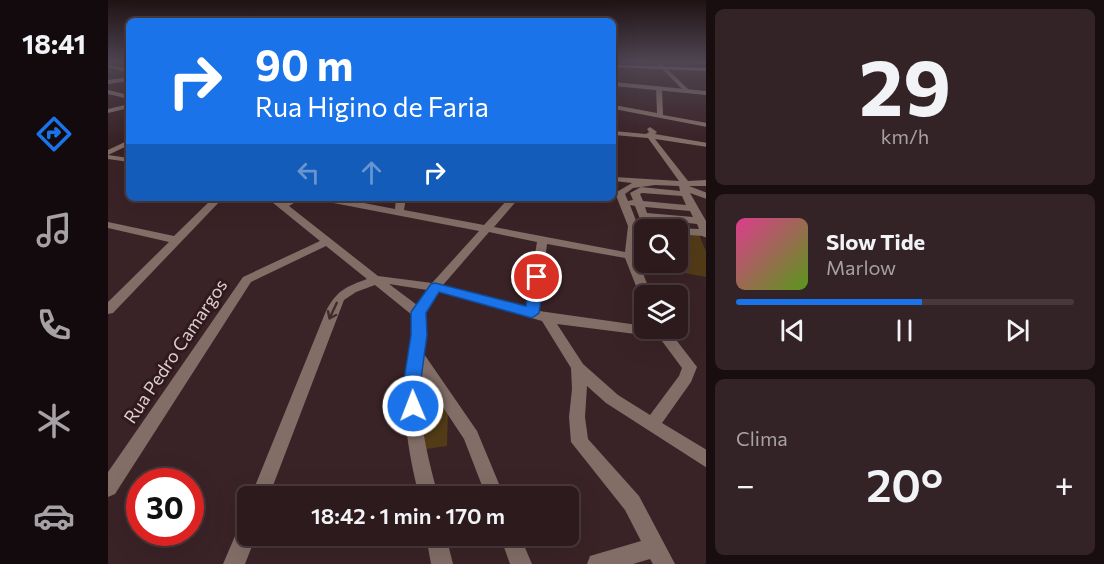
<!DOCTYPE html>
<html lang="pt">
<head>
<meta charset="utf-8">
<style>
	:root { --surface:#2c1a1d; --page:#342326; --text:#f1f3f6; --muted:#a6a1a4; --line:#48383b; --accent:#1a73e8 }
	body { margin:0; font-family:Commissioner,sans-serif; background:var(--page); color:var(--text); height:100vh; display:flex; flex-direction:column; font-size:22px; white-space:nowrap }
	* { box-sizing:border-box; margin:0 }
	p { font-size:20px; color:var(--muted) }
	.icon { flex:none; width:33px; height:33px; fill:none; stroke:currentColor; stroke-width:2; stroke-linecap:round; stroke-linejoin:round }
	.map { position:relative; flex:1; overflow:hidden }
	.side { display:flex; flex-direction:column; gap:9px; padding:9px; background:#180e10; width:398px }
	.side>* { flex:none }
	.hud { position:absolute; left:18px; top:18px; width:490px; height:183px; border-radius:9px; box-shadow:0 6px 24px #0002,0 0 0 2px var(--line); background:#1a73e8; color:#fff; overflow:hidden }
	.controls { position:absolute; left:526px; top:219px; display:grid; gap:12px }
	.controls a { display:grid; place-items:center; width:54px; height:54px; border-radius:9px; background:var(--surface); box-shadow:0 6px 24px #0002,0 0 0 2px var(--line); font-size:30px }
	.speed { position:absolute; left:18px; top:468px; display:flex; gap:12px; font-size:30px; font-weight:700; text-align:center }
	.speed>* { display:grid; place-content:center; width:78px; height:78px; border-radius:50%; background:var(--surface); box-shadow:0 6px 24px #0002,0 0 0 2px var(--line); line-height:1 }
	.speed .limit { border:9px solid #d22; background:#fff; color:#111 }
	.pin { position:absolute; display:grid; place-items:center; width:51px; height:51px; color:#fff; margin:-26px; border:3px solid #fff; border-radius:50%; box-shadow:0 2px 6px #0007 }
	.me { position:absolute; width:66px; margin:-33px; rotate:359deg; stroke-linejoin:round; filter:drop-shadow(0 0 4px #0008) }
	.turn { display:flex; align-items:center; gap:21px; height:126px; padding:0 30px; font-size:27px }
	.turn .icon { width:78px; height:78px; stroke-width:2.5 }
	.turn b { display:block; font-size:42px; line-height:51px }
	.lanes { display:flex; align-items:center; height:57px; padding:0 30px; background:#0003; justify-content:center; gap:30px; direction:ltr }
	.lanes .off { opacity:.35 }
	.big { font-size:45px; font-weight:600; line-height:1.1 }
	.side .card { flex:1; display:flex; flex-direction:column; justify-content:center; gap:9px; min-width:0; padding:0 21px; border-radius:9px; background:var(--page) }
	.side .dial { align-items:center; gap:0 }
	.dial b { font-size:78px; line-height:1 }
	.song { display:flex; align-items:center; gap:18px }
	.cover { width:72px; height:72px; border-radius:9px; background:linear-gradient(135deg,hsl(330 70% 55%),hsl(90 70% 35%)) }
	.played { height:6px; border-radius:3px; background:linear-gradient(90deg,var(--accent) 55%,var(--line) 55%) }
	.keys { display:flex; justify-content:space-around; direction:ltr }
	.heat { display:flex; justify-content:space-between; align-items:center; font-size:33px; direction:ltr }
	.trip { position:absolute; left:129px; top:486px; width:342px; height:60px; border-radius:9px; background:var(--surface); box-shadow:0 6px 24px #0002,0 0 0 2px var(--line); font-weight:600; line-height:60px; text-align:center }
	main { display:flex; flex:1; min-height:0 }
	.dock { display:flex; flex-direction:column; width:108px; justify-content:space-around; align-items:center; background:#120a0c; color:var(--muted) }
	.dock .icon { width:42px; height:42px }
	.dock .active { color:var(--accent) }
	.dock b { font-size:27px; color:var(--text) }
	.map>svg:first-child { display:block }
	.green { fill:#533b17 }
	.lines { fill:none; stroke-linecap:round; stroke-linejoin:round }
	.minor { fill:#826e67; fill-rule:evenodd }
	.tertiary { fill:#826e67; fill-rule:evenodd }
	.secondary { fill:#b39488; fill-rule:evenodd }
	.oneway { stroke:#402b2d }
	.route { fill:#1a73e8; stroke:#114b97; stroke-width:1.5 }
	.labels { text-anchor:middle; dominant-baseline:central; stroke-width:6; stroke-linejoin:round; paint-order:stroke }
	.street-label { font-size:18px; fill:#ddced0; stroke:#301a1e }
</style>
</head>
<body>
<main>
<nav class="dock">
<b>18:41</b>
<svg class="icon active" aria-label="directions" viewBox="0 0 24 24"><path d="M12 3l9 9-9 9-9-9zM9 14v-3h6M13 9l2 2-2 2"/></svg>
<svg class="icon" aria-label="music" viewBox="0 0 24 24"><path d="M9 18V5l10-2v13"/><circle cx="6" cy="18" r="3"/><circle cx="16" cy="16" r="3"/></svg>
<svg class="icon" aria-label="phone" viewBox="0 0 24 24"><path d="M5 4h4l2 5-3 2q2 4 5 5l2-3 5 2v4C11 20 4 13 5 4z"/></svg>
<svg class="icon" aria-label="climate" viewBox="0 0 24 24"><path d="M12 3v18M4 7l16 10M4 17L20 7"/></svg>
<svg class="icon" aria-label="car" viewBox="0 0 24 24"><path d="M5 17H2v-5l4-1 3-4h7l3 4 3 1v5h-3M9 17h6M6 11h13"/><circle cx="7" cy="17" r="2"/><circle cx="17" cy="17" r="2"/></svg>
</nav>
<div class="map">
<svg width="599" height="564" viewBox="0 0 599 564">
	<rect width="100%" height="100%" fill="#3a2327"/>
	<path class="green" d="M570,233L591,235L598,251V277L546,267L544,263L570,262Z
		M306,370L320,374L340,411L339,446L311,450Z"/>
	<g class="lines">
		<path class="minor" d="M546,61H551L581,90V92H577Z
			M555,61L599,62V64L557,62Z
			M0,65L21,69V73L0,67Z
			M21,77V81L0,84V80Z
			M551,86L554,88L555,115L599,123V127L506,109V105L549,113L548,88Z
			M0,90L21,95V99L0,94Z
			M21,104V108L0,113V109Z
			M542,127L549,132L547,134L599,143V147L547,139L580,181L599,180V186H581L599,193V199L582,193L598,221L599,238L594,236L570,234V230H566L570,228L591,229L589,224L542,219L544,225L564,230H537L530,228L528,256L544,296H537V300L532,296L517,258L439,244L431,311L537,326V328H559L589,367L583,382L554,423L599,450V468L498,403L479,386L477,417L480,439L531,496L567,564H545L542,559L525,564H479L482,556L533,541L517,510L463,442L461,417L464,389L463,368L434,321L330,292L317,313L318,335L316,354L369,431L396,496H378L356,439L313,374C308,414 320,457 330,496H311C303,464 294,418 297,384C298,361 304,339 304,315L267,285L248,292L236,300L161,496H143L218,311C229,290 238,287 259,279L218,246L143,282L7,494L0,497V472L135,277L212,241L159,198H170L175,202L182,198H194L181,206L270,276L324,283L371,231L215,201L210,198H230L287,209L288,198H298L296,210L376,225L401,198H411L386,227L517,252L520,226L507,193L524,183L506,181V177L571,181L540,138L506,135V131L538,134L541,132L539,129ZM547,185L571,186L572,191L533,187ZM533,187L522,193L525,200L520,201L517,194L525,188ZM534,193L574,196L578,205L535,201L532,194ZM522,205L527,206L534,224L530,226ZM537,207L582,211L585,217L539,213ZM381,232L429,242L418,308L335,285ZM281,284L319,290L309,305ZM449,324L551,337L574,368L571,376L542,415L510,395L475,364Z
			M0,155L21,158V162L0,159Z
			M105,198H115L5,313L0,314V302L61,242L0,228V222L66,236Z
			M140,519V536H148L137,564H115L133,522Z
			M318,536H338L345,564H323Z
			M392,536H412L424,564H402Z"/>
		<path class="tertiary" d="M506,82L599,91V95L506,86Z
			M21,140V145L0,155V150Z"/>
		<path class="secondary" d="M506,65L599,68V71L506,67Z"/>
	</g>
	<defs><path id="oneway-shaft" d="M-6 0H5M1.5-3L5.5 0L1.5 3" fill="none" stroke-width="1.6" stroke-linecap="round" stroke-linejoin="round" transform="scale(1.5)"/></defs>
	<use class="oneway" href="#oneway-shaft" transform="translate(225 311) rotate(115)"/>
	<linearGradient id="sky" x2="0" y2="1"><stop stop-color="#201315"/><stop offset="0.44" stop-color="#4f4552"/><stop offset="1" stop-color="#4f4552" stop-opacity="0"/></linearGradient>
	<rect width="599" height="140" fill="url(#sky)"/>
	<path class="route" d="M429,273L436,277L431,313L424,318L331,292L318,313L319,335L312,386L314,406L312,411L305,413L299,411L296,406L295,386L303,335V312L323,284L327,283L418,306L422,277Z"/>
	<g class="labels">
		<g class="street-label">
			<text transform="translate(67 351) rotate(-56)">Rua Pedro Camargos</text>
		</g>
	</g>
</svg>
<div class="controls">
<a><svg class="icon" aria-label="search" viewBox="0 0 24 24"><circle cx="10" cy="10" r="6"/><path d="M15 15l6 6"/></svg></a>
<a><svg class="icon" aria-label="layers" viewBox="0 0 24 24"><path d="M12 4l9 5-9 5-9-5zM3 14l9 5 9-5"/></svg></a>
</div>
<div class="speed"><div class="limit">30</div></div>
<div class="pin" style="left:429px;top:277px;background:#d93025"><svg class="icon" aria-label="arrive" viewBox="0 0 24 24"><path d="M6 21V4h12l-3 4 3 4H6"/></svg></div>
<svg class="me" style="left:305px;top:406px" viewBox="-20 -20 40 40"><circle r="17" fill="#1a73e8" stroke="#fff" stroke-width="3"/><path d="M0-11L8 9 0 5-8 9z" fill="#fff"/></svg>
<div class="trip">18:42 · 1 min · 170 m</div>
<div class="hud">
<div class="turn"><svg class="icon" aria-label="right" viewBox="0 0 24 24"><path d="M7 20v-9h11M14 6l5 5-5 5"/></svg><div><b>90 m</b>Rua Higino de Faria</div></div>
<div class="lanes"><svg class="icon off" aria-label="left" viewBox="0 0 24 24"><path d="M17 20v-9H6M10 6l-5 5 5 5"/></svg><svg class="icon off" aria-label="ahead" viewBox="0 0 24 24"><path d="M12 20V5M6 11l6-6 6 6"/></svg><svg class="icon" aria-label="right" viewBox="0 0 24 24"><path d="M7 20v-9h11M14 6l5 5-5 5"/></svg></div>
</div>
</div>
<section class="side">
<div class="card dial"><b>29</b><p>km/h</p></div>
<div class="card">
<div class="song"><i class="cover"></i><div><b>Slow Tide</b><p>Marlow</p></div></div>
<div class="played"></div>
<div class="keys"><svg class="icon" aria-label="previous" viewBox="0 0 24 24"><path d="M18 5L8 12l10 7zM5 5v14"/></svg><svg class="icon" aria-label="pause" viewBox="0 0 24 24"><path d="M8 5v14M16 5v14"/></svg><svg class="icon" aria-label="next" viewBox="0 0 24 24"><path d="M6 5l10 7-10 7zM19 5v14"/></svg></div>
</div>
<div class="card"><p>Clima</p>
<div class="heat"><a>−</a><b class="big">20°</b><a>+</a></div>
</div>
</section>
</main>
</body>
</html>
